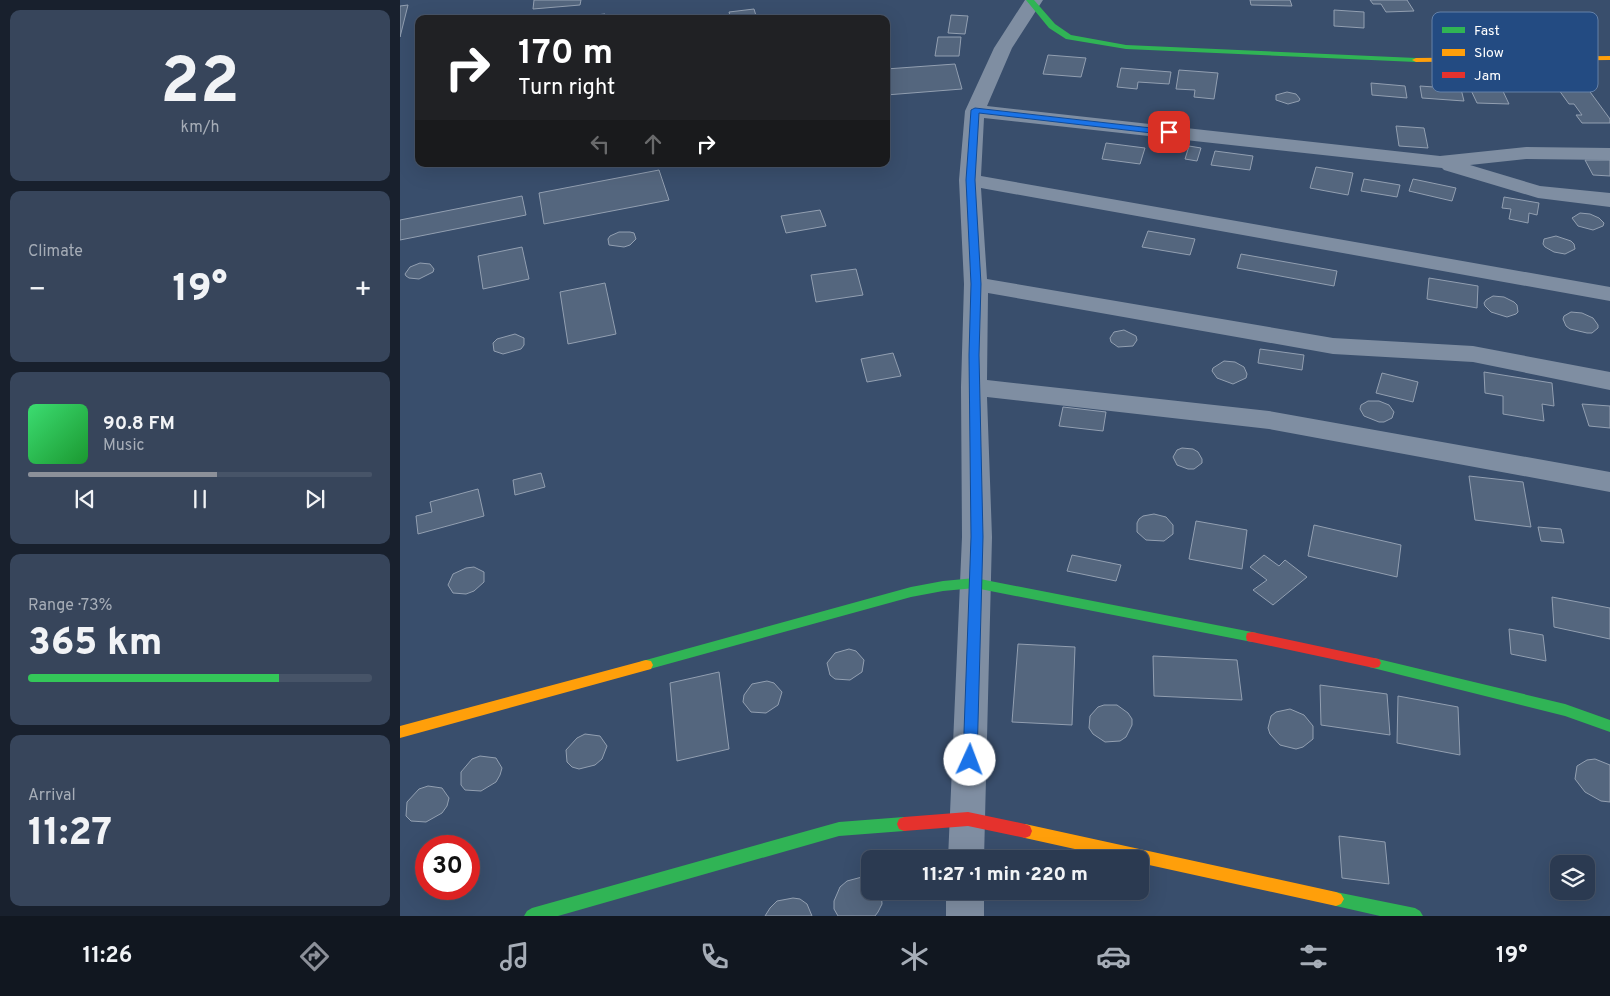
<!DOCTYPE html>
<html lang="en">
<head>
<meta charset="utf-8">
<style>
	:root { --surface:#2b3a51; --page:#37455b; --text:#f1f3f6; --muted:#a6adb7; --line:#475468; --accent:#8c9099 }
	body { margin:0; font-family:Overpass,sans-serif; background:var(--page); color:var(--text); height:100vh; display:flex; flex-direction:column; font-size:19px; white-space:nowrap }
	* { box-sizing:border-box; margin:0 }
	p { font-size:16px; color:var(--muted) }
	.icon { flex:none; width:28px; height:28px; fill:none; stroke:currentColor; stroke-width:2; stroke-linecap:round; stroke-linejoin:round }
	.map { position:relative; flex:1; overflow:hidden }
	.details { display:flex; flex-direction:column; gap:10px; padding:10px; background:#18202d; width:400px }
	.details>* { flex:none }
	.banner { position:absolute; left:15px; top:15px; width:475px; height:152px; border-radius:10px; box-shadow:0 5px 20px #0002,0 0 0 1px var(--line); background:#202124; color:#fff; overflow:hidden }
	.fabs { position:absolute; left:1150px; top:855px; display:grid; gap:10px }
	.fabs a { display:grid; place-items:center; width:45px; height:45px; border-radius:10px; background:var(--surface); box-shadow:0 5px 20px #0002,0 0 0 1px var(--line); font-size:25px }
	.speed { position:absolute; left:15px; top:835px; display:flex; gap:10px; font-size:25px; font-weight:700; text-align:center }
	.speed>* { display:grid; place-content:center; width:65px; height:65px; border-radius:50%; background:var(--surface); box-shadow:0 5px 20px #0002,0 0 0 1px var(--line); line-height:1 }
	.speed .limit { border:8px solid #d22; background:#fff; color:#111 }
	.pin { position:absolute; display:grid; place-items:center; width:42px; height:42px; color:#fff; margin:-21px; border-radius:10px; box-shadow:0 2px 8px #0006 }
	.me { position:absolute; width:55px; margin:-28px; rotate:2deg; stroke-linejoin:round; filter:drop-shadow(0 0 4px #0008) }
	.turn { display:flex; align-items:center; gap:18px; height:105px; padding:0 20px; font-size:22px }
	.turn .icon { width:65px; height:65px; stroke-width:2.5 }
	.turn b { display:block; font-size:35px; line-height:42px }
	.lanes { display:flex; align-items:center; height:48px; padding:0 20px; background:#0003; justify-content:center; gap:25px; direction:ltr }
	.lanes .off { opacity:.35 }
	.big { font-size:38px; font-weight:800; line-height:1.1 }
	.details .widget { flex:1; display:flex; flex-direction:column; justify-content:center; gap:8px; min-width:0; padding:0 18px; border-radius:10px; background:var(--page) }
	.details .dial { align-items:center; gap:0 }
	.dial b { font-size:65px; line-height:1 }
	.song { display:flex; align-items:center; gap:15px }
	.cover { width:60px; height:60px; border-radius:8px; background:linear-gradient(135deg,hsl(140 70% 55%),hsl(130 70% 35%)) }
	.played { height:5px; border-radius:2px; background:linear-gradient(90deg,var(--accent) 55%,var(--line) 55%) }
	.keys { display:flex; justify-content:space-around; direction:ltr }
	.heat { display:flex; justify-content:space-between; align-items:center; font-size:28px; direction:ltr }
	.charge { height:8px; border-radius:4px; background:linear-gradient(90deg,#34c759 73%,var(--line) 0) }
	.trip { position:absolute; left:461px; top:850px; width:288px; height:50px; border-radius:10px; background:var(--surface); box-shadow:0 5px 20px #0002,0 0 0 1px var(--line); font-weight:800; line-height:50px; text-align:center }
	.dock { display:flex; height:80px; justify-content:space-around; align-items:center; background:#111720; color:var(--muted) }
	.dock .icon { width:35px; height:35px }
	.dock .on { color:var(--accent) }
	.dock b { font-size:22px; color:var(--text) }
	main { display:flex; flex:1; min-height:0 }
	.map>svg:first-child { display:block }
	.building { fill:#54667e; stroke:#929fb1 }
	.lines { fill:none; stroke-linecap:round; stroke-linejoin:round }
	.street { fill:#7f8ea2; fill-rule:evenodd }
	.fast { fill:#30b455; fill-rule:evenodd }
	.slow { fill:#ff9f0a; fill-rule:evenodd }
	.jam { fill:#e5322d; fill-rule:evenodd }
	.route { fill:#1a73e8; stroke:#114b97 }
	.key { fill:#234b82; stroke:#6581a8; stroke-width:1 }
	.key-label { font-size:14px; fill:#fff }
</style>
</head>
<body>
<main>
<section class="details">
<div class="widget dial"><b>22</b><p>km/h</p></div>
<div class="widget"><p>Climate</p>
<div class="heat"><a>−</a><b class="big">19°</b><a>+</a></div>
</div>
<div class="widget">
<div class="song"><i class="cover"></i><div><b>90.8 FM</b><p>Music</p></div></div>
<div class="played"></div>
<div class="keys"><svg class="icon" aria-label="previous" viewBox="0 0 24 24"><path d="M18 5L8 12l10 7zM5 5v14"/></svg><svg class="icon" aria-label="pause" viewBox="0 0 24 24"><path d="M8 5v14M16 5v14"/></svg><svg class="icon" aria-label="next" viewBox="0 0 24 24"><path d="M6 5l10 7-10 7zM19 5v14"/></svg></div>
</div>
<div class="widget"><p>Range · 73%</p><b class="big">365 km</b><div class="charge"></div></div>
<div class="widget"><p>Arrival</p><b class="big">11:27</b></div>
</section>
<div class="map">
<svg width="1210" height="916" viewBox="0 0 1210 916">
	<rect width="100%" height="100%" fill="#394e6c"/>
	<path class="building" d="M134,0H181L180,5L133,9Z
		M850,0H890L892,6L851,5Z
		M970,0H1007L1014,11L986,12L981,4H973Z
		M8,5L0,37V6Z
		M354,9L357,19H331L329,12Z
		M934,10L964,12V28L934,26Z
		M205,14V19H159Z
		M551,15L568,16L565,34L548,33Z
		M538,37H561L559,56H535Z
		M648,55L686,58L681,77L643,74Z
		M555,64L562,89L486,95V69Z
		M721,68L771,72L769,84L738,82L737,89L717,87Z
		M779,70L818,73L814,99L794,97L795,90L776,89Z
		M971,83L1005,86L1007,98L972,95Z
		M1185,85L1210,119V123H1182L1176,115H1182L1174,104H1169L1156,86Z
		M1020,86L1061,89L1064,101L1022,98Z
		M1069,86L1101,87L1109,104L1077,103Z
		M887,92L896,94L900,99L899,101L888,104L876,100V95Z
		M996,126L1024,128L1028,148L999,146Z
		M706,143L745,148L740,164L702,159Z
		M789,146L801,148L797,161L785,159Z
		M815,151L853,156L850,170L811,165Z
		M1185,160H1210V176L1193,175Z
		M916,167L953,173L948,195L910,188Z
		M259,170L269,200L144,224L139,193Z
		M964,179L1000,185L997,197L961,191Z
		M1013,179L1056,188L1052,201L1009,191Z
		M122,196L126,215L0,240V220Z
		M1104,197L1139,203L1137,215L1129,213L1128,223L1109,219L1111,209L1102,208Z
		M420,210L426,226L386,233L381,216Z
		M1180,213L1190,214L1199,218L1204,223L1203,226L1193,230L1178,226L1172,218Z
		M748,231L795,239L790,255L742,247Z
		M219,232H230L234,233L236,239L230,245L224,247L209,245L208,239L210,236Z
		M1156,236L1171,241L1174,244L1175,249L1165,254L1154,252L1145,247L1143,244L1144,239Z
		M122,247L129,279L83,289L78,256Z
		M841,254L937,271L934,286L837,268Z
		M20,263L30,264L34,269L33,272L19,279L9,278L6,276L5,274L10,267Z
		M456,269L463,295L416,302L411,275Z
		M1029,278L1078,286L1077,308L1027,299Z
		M205,283L216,334L168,344L160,292Z
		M1093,296L1104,297L1114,302L1117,305L1118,312L1116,314L1107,317L1091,312L1085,306L1084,303L1086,300Z
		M1171,312L1182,313L1193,318L1198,325V328L1192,333H1187L1170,329L1166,326L1163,319L1164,316Z
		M724,330L736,336L737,340L733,346L718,347L711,342L710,338L714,332Z
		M115,334L124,338V345L121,349L103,354L94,351L93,343L97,339Z
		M860,349L904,355L902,370L858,363Z
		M493,353L501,376L467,382L461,359Z
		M824,361L835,362L844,367L847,374L846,378L833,384L817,378L812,371L813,368Z
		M1084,372L1152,383L1154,406L1142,404L1144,421L1103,414V396L1085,393Z
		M982,373L1018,382L1013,402L976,393Z
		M968,401H979L989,405L994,412L992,418L984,422H979L964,416L960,409L961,405Z
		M1182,404L1210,406V428L1189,426Z
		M663,407L706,412L703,431L659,426Z
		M782,448L793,449L798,452L802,459V463L794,469H788L777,465L773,457L777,450Z
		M141,473L145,487L115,495L113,480Z
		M1069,476L1123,482L1131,527L1075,520Z
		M78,489L84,516L18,534L16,516L32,512L30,502Z
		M754,514L766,517L773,525V534L764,541L746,540L737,532V523L739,519L743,516Z
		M796,521L847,530L842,569L789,559Z
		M914,525L1001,545L997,577L908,556Z
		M1138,527L1161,529L1164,543L1141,541Z
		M672,555L721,565L716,581L667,571Z
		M864,555L879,566L885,560L907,577L873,605L853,590L867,580L850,567Z
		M74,567L84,572V582L74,591L66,594L53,593L48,585L53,574L66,568Z
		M1152,597L1210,608V639L1154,627Z
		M1109,629L1143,635L1146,661L1111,654Z
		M618,644L675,647L672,725L612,722Z
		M449,649L456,651L464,660L462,672L450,680L435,679L430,675L427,663L435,653Z
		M753,656L837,660L842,700L754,696Z
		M319,672L329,749L277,761L270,683Z
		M367,681L374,683L382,692L378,705L366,713L351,712L343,702L344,695L352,684Z
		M920,685L987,694L990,735L921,725Z
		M998,696L1058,707L1060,755L997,743Z
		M704,705H717L728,713L732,719V725L726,737L720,741L705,742L693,734L689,728L690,716L698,707Z
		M890,709L904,715L913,726V739L903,747L896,749L880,745L870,734L868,728L871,716L876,712Z
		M185,734L200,736L207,746L202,759L195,765L179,769L172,767L167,762L166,750L177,738Z
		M80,756L96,758L102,768L100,775L96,782L81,791L65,790L61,785V772L72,759Z
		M1195,759L1210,765V802L1201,801L1185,792L1175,779L1177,766L1187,760Z
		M28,786L42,788L49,798L47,806L42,813L26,822L11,821L6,816L7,802L19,789Z
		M939,836L985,842L989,884L942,878Z
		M462,877L470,879V891H481L482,904L478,912L475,916H438L434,909V901L440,887L447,881Z
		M393,898L400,899L407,904L412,916H365L370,908L377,901Z"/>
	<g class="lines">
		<path class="street" d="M625,0H643L612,48L587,106L1040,156L1126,147L1210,148V160L1126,159L1070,165L1140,186L1210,193V207L1138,198L1044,170L1042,168L584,118L581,176L1210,287V301L581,188L587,279L933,338L1073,346L1210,372V390L1073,362L933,354L588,293L587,380L869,411L1210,472V492L869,429L587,397L592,537L584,859H548L562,537L561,387L564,284L559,180L565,111L594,48Z
			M546,891H584V916H546Z"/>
		<path class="fast" d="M626,0H634L655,24L671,35L726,45L1016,58L1020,60L1016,62L726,49L666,39L649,28Z
			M575,578L852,632L857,633L858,637L857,641L852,642L575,588L543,591L511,597L246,670L241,669L239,665L241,661L246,660L511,587L543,581Z
			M974,658L1165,704L1210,720V732L1165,716L969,667L967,663L969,659Z
			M504,817L509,819L511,824L509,829L504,831L439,836L158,916H124L127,911L132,908L439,822Z
			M936,892L1015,908L1020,911L1023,916H980L936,906L931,904L928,899L931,894Z"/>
		<path class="slow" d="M1210,56V60L1016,62L1012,60L1016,58Z
			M246,660L251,661L253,665L251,669L0,738V726Z
			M625,824L936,892L941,894L944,899L941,904L936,906L740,863V859H720L625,838L620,836L618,831L620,826Z"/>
		<path class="jam" d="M852,632L974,658L979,659L981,663L979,667L974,668L852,642L847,641L846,637L847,633Z
			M568,812L625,824L630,826L632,831L630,836L625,838L568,826L504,831L499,829L497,824L499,819L504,817Z"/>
	</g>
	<path class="route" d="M575,108L769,130L773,132L769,135L579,113L575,180L581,284L579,355L583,537L577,760L575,764L570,766L565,764L563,760L571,537L569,355L571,284L566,180L571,110Z"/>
	<rect x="1032" y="12" width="166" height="80" rx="8" class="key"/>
	<rect x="1042" y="27" width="23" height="6" fill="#30b455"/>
	<rect x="1042" y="49" width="23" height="7" fill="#ff9f0a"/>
	<rect x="1042" y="72" width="23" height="6" fill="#e5322d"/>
	<g class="key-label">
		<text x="1074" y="35">Fast</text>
		<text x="1074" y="57">Slow</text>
		<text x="1074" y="80">Jam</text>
	</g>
</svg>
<div class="fabs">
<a><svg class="icon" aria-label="layers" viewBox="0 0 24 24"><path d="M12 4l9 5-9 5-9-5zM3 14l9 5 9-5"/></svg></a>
</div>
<div class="speed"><div class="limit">30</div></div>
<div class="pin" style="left:769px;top:132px;background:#d93025"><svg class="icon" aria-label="arrive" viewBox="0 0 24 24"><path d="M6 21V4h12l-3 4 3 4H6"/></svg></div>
<svg class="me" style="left:570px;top:760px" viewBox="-20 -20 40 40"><circle r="19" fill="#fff"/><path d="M0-13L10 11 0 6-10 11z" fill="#1a73e8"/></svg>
<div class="trip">11:27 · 1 min · 220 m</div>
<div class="banner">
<div class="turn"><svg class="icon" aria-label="right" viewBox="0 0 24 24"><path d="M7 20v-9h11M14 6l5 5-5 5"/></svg><div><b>170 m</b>Turn right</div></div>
<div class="lanes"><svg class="icon off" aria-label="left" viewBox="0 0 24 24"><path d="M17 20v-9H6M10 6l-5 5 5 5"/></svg><svg class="icon off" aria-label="ahead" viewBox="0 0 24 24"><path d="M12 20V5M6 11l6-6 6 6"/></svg><svg class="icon" aria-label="right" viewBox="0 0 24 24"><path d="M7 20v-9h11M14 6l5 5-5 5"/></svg></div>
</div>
</div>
</main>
<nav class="dock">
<b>11:26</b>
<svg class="icon on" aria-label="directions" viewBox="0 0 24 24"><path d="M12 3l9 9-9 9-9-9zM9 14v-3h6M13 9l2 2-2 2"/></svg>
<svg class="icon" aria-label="music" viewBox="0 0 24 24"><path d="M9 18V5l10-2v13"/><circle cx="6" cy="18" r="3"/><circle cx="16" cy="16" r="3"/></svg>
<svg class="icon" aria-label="phone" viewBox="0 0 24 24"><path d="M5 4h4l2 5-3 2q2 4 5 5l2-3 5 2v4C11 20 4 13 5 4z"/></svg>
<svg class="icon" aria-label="climate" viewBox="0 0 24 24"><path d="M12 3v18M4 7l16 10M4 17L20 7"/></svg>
<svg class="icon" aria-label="car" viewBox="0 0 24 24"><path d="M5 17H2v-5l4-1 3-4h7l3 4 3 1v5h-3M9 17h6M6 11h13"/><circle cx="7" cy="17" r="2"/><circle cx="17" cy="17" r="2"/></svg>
<svg class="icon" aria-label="filters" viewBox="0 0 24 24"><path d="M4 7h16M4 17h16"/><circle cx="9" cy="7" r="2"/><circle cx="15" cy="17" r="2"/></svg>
<b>19°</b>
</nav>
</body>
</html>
